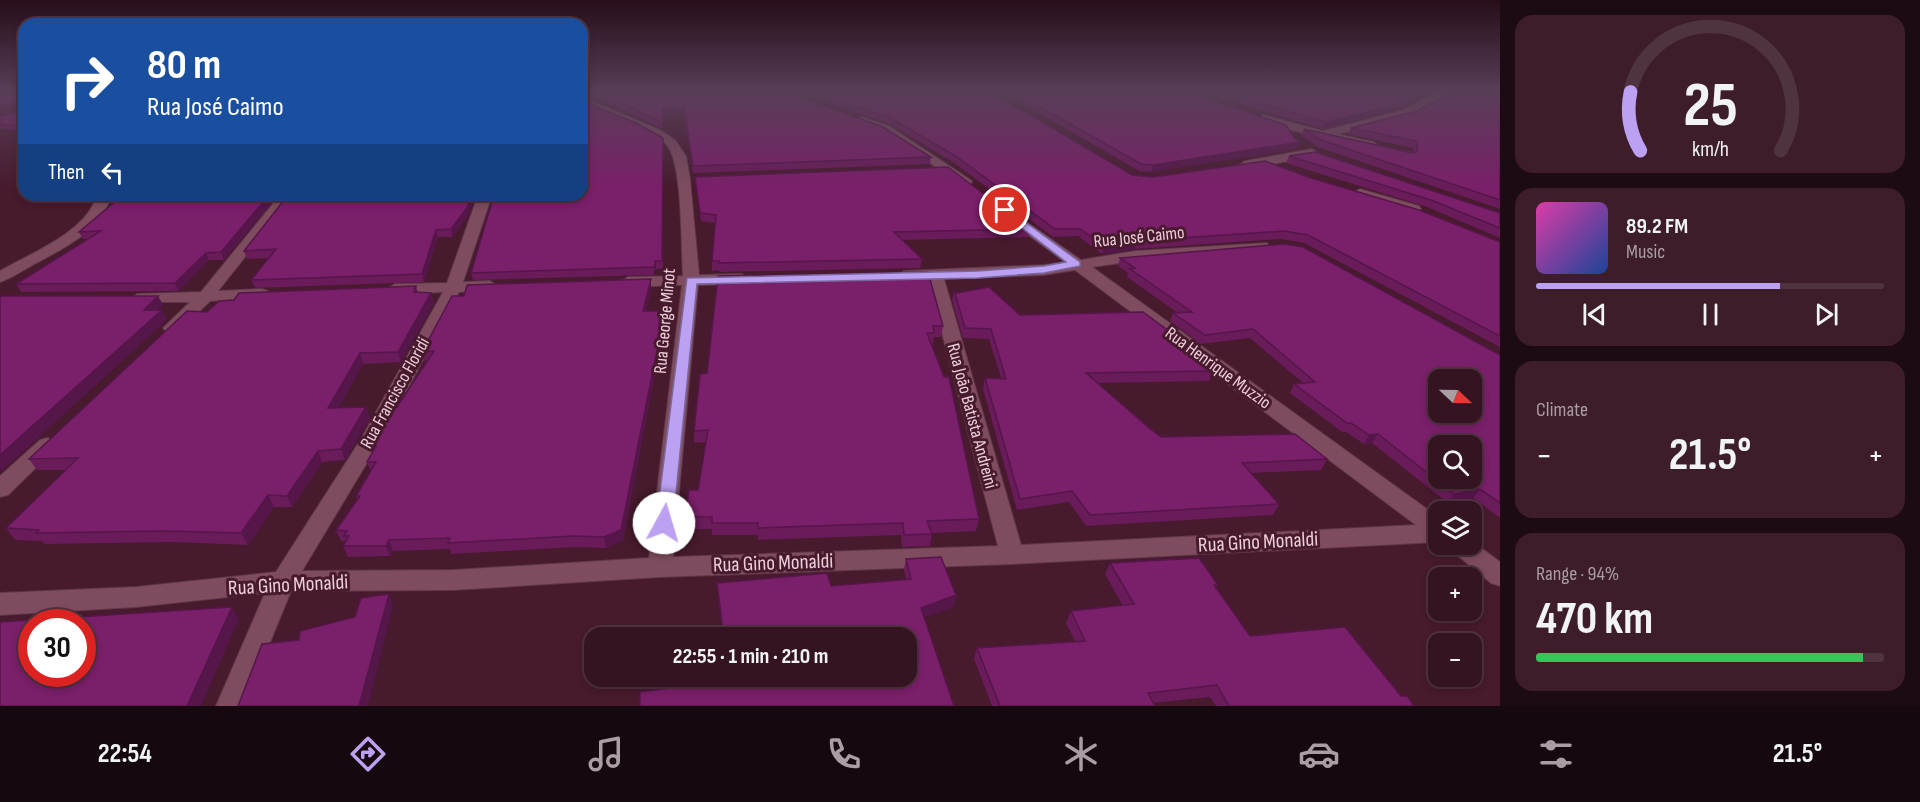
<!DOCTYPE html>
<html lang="en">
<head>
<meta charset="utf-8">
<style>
	:root { --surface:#351422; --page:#3d1d2a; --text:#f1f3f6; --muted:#aa9ea5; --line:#4f3340; --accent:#bca0f2 }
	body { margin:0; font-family:"Sofia Sans Condensed",sans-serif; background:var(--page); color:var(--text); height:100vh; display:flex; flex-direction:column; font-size:22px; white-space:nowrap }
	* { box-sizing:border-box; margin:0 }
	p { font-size:20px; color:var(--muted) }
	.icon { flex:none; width:33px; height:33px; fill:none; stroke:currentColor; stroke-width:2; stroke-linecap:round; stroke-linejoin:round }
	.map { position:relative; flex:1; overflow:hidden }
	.details { display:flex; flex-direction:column; gap:15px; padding:15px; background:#1d0b13; width:420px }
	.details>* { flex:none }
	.guide { position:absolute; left:18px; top:18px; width:570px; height:183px; border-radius:18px; box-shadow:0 3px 9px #0003,0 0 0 2px var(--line); background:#1a4fa0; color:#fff; overflow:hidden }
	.needle { width:39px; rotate:112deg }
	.controls { position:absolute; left:1428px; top:369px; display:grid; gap:12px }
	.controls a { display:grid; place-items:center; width:54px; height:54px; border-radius:12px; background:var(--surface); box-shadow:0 3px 9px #0003,0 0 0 2px var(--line); font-size:30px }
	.speed { position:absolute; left:18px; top:609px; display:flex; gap:12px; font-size:30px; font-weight:700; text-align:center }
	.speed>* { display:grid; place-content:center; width:78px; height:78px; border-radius:50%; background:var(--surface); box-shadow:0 3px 9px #0003,0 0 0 2px var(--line); line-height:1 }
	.speed .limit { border:9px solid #d22; background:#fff; color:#111 }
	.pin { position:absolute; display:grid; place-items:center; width:51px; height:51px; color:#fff; margin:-26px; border:3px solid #fff; border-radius:50%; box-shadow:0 2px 6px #0007 }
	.me { position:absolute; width:66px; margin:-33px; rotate:6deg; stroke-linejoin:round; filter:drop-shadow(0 0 4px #0008) }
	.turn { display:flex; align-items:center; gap:21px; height:126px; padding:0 30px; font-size:27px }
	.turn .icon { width:78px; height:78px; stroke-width:2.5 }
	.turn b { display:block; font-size:42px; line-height:51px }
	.then { display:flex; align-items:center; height:57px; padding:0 30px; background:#0003; gap:12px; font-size:22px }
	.big { font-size:45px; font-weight:700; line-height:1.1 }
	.details .widget { flex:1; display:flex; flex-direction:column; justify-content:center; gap:9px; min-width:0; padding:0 21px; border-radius:18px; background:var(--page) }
	.details .dial { align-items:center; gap:0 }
	.dial svg { height:156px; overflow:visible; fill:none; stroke:var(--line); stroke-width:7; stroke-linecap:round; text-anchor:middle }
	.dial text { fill:var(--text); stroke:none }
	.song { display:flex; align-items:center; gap:18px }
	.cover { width:72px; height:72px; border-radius:9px; background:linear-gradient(135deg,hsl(320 70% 55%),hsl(220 70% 35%)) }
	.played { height:6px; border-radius:3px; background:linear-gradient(90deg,var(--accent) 70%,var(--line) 70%) }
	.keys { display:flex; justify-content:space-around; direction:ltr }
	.heat { display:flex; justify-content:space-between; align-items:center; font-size:33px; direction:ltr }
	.charge { height:9px; border-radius:4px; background:linear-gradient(90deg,#34c759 94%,var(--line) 0) }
	.trip { position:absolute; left:584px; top:627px; width:333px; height:60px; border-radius:18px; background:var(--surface); box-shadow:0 3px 9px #0003,0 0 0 2px var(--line); font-weight:700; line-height:60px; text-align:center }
	.tab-bar { display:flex; height:96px; justify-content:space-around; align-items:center; background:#15080e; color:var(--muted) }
	.tab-bar .icon { width:42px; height:42px }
	.tab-bar .selected { color:var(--accent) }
	.tab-bar b { font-size:27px; color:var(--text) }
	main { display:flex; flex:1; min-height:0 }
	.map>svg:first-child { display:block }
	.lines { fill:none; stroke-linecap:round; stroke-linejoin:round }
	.minor-casing { stroke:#5d3748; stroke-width:2 }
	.minor { fill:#7e4c5e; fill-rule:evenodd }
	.wall { fill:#691b5a }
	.shaded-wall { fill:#55164a }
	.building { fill:#7a1f69; stroke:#55164a; stroke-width:1.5; fill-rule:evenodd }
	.route { fill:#bca0f2; stroke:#7a689d; stroke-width:1.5 }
	.labels { text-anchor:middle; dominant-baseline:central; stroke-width:6; stroke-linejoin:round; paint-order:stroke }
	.street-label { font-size:18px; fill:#edcfd8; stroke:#471a2d }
	.near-street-label { font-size:21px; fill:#edcfd8; stroke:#471a2d }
</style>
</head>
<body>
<main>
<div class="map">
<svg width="1500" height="706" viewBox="0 0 1500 706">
	<rect width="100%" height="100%" fill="#471a2d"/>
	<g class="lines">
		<defs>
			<path id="minor" d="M1440,91H1452C1425,119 1374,126 1337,134L1374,142L1376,144L1370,148L1291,130L1258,118L1263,115L1323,131L1403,110Z
				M582,97L660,130L675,140L686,156L690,179L699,275L742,274L750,279L742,284L698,285L673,557L998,546L928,280L904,281L896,276L904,271L1044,265L1065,262L1007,219L1005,216L1007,213L1012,212L1081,260L1135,251L1267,243L1269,246L1262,250L1135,261L1092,267L1438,517V542L1012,564L660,577L453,590L291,591L244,706H216L265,593L136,607L0,615V593L136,587L276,572L361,439L443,292L395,294L387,289L395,284L447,283L478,195H492L463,282L490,281L498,286L490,291L459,292L380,441L302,571L453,570L649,558L682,285L628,287L620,282L628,277L683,276C681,249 683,160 666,144C649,128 604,114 582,104ZM1075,270L1416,525L1021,545L944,279L1044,275Z
				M861,117L889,126L972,181L971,184H961L881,130L857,122L855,120Z
				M1312,149L1318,153L1316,156L1245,169L1239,165L1245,161Z
				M1360,189L1419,206L1421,209L1414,213L1355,196L1353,193Z
				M97,195H111C102,232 60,250 29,267C20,272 10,279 0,282V271C31,253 87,232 97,195Z
				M280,195H294L218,291L262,289L268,291L270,294L268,297L210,301L178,332H166L163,328L190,302H131L129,299L137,294L201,292Z
				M47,438L54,440L57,445L54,450L8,495L0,497V476L40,440Z
				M1472,541L1500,562V586L1491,583L1451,550L1447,544H1472Z"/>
		</defs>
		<use href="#minor" class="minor-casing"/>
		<use href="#minor" class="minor"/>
	</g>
	<path class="wall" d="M0,91H24V132L0,128V116L24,110V107L0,111Z
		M582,91H781L931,157L930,164L693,173L684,113L663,115V129L618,107L582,96Z
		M793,91H985L1132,175L1153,177L1311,178L1500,242V347L1304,243L1281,239L1135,249L1102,254L1078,236L1053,237L956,164L890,124Z
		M995,91H1185L1297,149L1151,172L1139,171L1041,114Z
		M1197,91H1435L1417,102L1386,113L1323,129Z
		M1500,92V209L1318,147L1301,135L1304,129L1413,152V148L1348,134L1351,128Z
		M663,145V269H656L654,275L473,280L471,273Z
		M1289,156L1500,213V238L1427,207L1286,163Z
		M695,177L1030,229L1028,237L903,240L922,259L920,268L719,272V270L712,271V261L715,223L701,221Z
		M123,195H278L224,260H209L178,291L21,292L16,284L88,239H83L79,232Z
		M468,216L452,237H438L424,282L255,288L251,280L269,258L247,259L244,251Z
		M1120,258L1500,355V518L1473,498L1448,503L1372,443L1364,444L1346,432H1342L1290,393L1294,384L1303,383L1250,338L1201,344L1170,321L1173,313H1178L1127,277L1128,273L1118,266Z
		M718,276L943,326L941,337H934L933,344H931L979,519L976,531L932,533L930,546L902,547L901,535L758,540V535H712V529H686L685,517L698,490L706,442L694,443V431L707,373Z
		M651,279V288L646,311L665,321L623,540L606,548L576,547L451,554L450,549L393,551L390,556L348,557L343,546L346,541H341L336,530L357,500L356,496L371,471L367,462L372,453L369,446L427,361H425L422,352L464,296Z
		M416,286L418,293H431L434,303L401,362L363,364L338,408L366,407L370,418L345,460L322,462L292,507H274L248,545L173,542L45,544L42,541L15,540L6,528L66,470H37L29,459L207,312Z
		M954,290L957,293L1020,315L1177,337L1176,341L1213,371L1209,381L1098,383L1161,437L1327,459L1321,470L1251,473L1279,504L1273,515L1086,526L1069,502L1017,510L983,389L985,378H1001L989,339L963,338L952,300Z
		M941,557L956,595L953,607L924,617L954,706H640V692L729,680L728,676H906V638H723L718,595L717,583L827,573L831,586L906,580L904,570L906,559Z
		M1110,563L1218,585L1216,587L1250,636L1401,696L1414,706H1216L1210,697L1153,703L1155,706H992L974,659L977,648L1075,641L1066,623L1071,611L1123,606L1105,574Z"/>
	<path class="shaded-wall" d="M1428,91H1435L1417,102L1386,113L1323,129L1326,122Z
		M21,102L24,107L0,111V106Z
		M684,107V113L663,115V129V109Z
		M1300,142L1297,149L1151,172L1153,165Z
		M269,195H278L224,260L221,252Z
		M472,195H476L468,216L452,237L451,229Z
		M436,230L438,237L424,282L422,274Z
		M1137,241L1135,249L1102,254L1105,246Z
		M206,253L209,260L178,291L175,283Z
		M655,261L656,269L654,275V267Z
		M651,279V288L644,320L643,311Z
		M431,293L434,303L401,362L398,352Z
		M158,296L163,305L149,319L144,310Z
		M162,310L167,320L2,471L0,468V455Z
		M665,311V321L623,540L606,548L604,537Z
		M360,353L363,364L332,419L328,408Z
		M366,407L370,418L345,460L341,449Z
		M1378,434L1372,443L1364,444L1369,435Z
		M318,451L322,462L292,507L287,496Z
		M1480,489L1473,498L1448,503L1454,494Z
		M268,495L274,507L248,545L241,533Z
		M389,540L393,551L390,556L386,546Z
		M389,594L393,606L368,706H359Z
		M956,595L953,607L919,619L921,608Z
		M232,607L239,619L201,706H187Z"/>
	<path class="building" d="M0,91H24V127L0,124V116L24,110V104L21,102L0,106Z
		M585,91H781L881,126L931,157L693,166L684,107L663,109V123L617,101Z
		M811,91H985L1032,116L1132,175L1153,177L1265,161L1311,178L1419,210L1500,242V336L1308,235L1284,231L1137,241L1105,246L1080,229H1055L957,157L891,118Z
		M1008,91H1185L1286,125L1294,138L1300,142L1153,165L1141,164L1042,108Z
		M1219,91H1428L1420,96L1389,107L1326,122Z
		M1451,91H1497L1500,92V200L1321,140L1304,129L1412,153L1417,152V141L1351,128L1417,111L1445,96Z
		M582,101L636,123L663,138L662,261H655L654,267L471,273L494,195H582Z
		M1315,152L1500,213V228L1431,200L1289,156Z
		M948,167L1030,229L894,232L922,259L719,263V261H712L716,215L700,213L695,177Z
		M123,195H269L221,252L206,253L175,283L16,284L101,231L79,232Z
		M288,195H472L467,208L451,229L436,230L422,274L251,280L276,249L244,251Z
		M1284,244L1303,247L1500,355V503L1480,489L1454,494L1378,434L1369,435L1351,423H1347L1294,384L1315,382L1253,329L1205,335L1173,313L1192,312L1130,269L1135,268L1120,258ZM1438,380H1472V412H1438ZM1438,446H1472V478H1438Z
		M928,272L943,326H933L934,333H927L944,377H949L979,519L927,521L932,534L904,535L903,523L758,528V523H712V517H685L689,490H698L708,430L694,431L700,374L707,373L718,276Z
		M651,279L643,311H665L621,530L604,537L574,536L448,543L450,538L389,540L386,546H343L349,536H344L347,531L336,530L360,496H356L376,462H367L376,446H369L392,407H397L434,351L422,352L452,296H464L467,285Z
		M416,286L414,292L431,293L398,352L360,353L328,408L366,407L341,449L318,451L287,496L268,495L241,533L165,531L36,533L39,530L6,528L78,458L29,459L187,311L207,312L219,301L234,300L239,293Z
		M989,287L1020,315L1143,312L1177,337L1172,338L1213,371L1086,373L1149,428L1161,437L1295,434L1327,459L1242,463L1279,504L1090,515L1072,491L1020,499L985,378L1006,379L991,329L965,328L954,290L957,293Z
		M0,296H158L144,310H162L0,455Z
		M941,557L956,595L921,608L954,706H640V692L730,680L729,676H906V638H724L717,583L827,573L831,586L911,579L906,559Z
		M1199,558L1218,585H1214L1250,636L1345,627L1401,696H1407L1414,706H1229L1217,685L1148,693L1155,706H1000L977,648L1085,641L1071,611L1134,604L1110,563Z
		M389,594L359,706H238L262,644L299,640L300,631L355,617L361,598Z
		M232,607L187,706H0V622ZM32,622H82V674H32Z"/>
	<linearGradient id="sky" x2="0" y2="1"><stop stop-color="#270e19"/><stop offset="0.48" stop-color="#583e57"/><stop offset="1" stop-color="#583e57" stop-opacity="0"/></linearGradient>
	<rect width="1500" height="190" fill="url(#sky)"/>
	<path class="route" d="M1005,207L1080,262V266L1044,273L978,278L697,284L673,523L671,528L664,529L658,528L656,523L687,278L978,271L1044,266L1066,262L1001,212V208Z"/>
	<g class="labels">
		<g class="street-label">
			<text transform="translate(1139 237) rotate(-6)">Rua José Caimo</text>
			<text transform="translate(665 321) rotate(-85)">Rua George Minot</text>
			<text transform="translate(1218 368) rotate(36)">Rua Henrique Muzzio</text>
			<text transform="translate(395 393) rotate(-61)">Rua Francisco Floridi</text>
			<text transform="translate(972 416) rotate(75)">Rua João Batista Andreini</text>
		</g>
		<g class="near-street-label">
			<text transform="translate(1258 542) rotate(-3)">Rua Gino Monaldi</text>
			<text transform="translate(773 563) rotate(-2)">Rua Gino Monaldi</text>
			<text transform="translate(288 585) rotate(-3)">Rua Gino Monaldi</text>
		</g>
	</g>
</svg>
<div class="controls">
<a><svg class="needle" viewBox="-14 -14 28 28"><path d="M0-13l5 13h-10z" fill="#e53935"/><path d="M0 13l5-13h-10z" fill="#aa9ea5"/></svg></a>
<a><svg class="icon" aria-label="search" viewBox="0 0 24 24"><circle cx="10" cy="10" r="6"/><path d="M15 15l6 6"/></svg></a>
<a><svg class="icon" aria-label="layers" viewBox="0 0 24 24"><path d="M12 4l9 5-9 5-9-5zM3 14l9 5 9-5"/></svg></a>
<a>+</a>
<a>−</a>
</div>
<div class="speed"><div class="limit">30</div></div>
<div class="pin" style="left:1005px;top:210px;background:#d93025"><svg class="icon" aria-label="arrive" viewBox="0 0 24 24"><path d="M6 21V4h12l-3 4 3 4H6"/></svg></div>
<svg class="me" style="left:664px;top:523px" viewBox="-20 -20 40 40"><circle r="19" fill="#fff"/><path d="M0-13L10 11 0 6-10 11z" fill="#bca0f2"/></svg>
<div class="trip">22:55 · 1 min · 210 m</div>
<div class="guide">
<div class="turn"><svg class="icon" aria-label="right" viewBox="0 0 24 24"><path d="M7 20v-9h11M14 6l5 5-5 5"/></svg><div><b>80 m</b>Rua José Caimo</div></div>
<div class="then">Then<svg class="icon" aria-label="left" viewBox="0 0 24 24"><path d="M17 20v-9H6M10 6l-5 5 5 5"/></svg></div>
</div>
</div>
<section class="details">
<div class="widget dial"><svg viewBox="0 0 100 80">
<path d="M14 69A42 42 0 1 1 86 69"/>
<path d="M14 69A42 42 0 0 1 9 39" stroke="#bca0f2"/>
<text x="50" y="56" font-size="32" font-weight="700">25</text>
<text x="50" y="72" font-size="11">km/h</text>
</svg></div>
<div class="widget">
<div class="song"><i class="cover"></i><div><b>89.2 FM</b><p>Music</p></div></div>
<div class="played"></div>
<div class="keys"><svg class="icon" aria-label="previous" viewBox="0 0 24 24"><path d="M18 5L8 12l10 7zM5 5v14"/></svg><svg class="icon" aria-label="pause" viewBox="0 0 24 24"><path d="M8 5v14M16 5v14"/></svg><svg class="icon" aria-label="next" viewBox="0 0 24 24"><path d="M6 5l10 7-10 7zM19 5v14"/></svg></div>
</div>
<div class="widget"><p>Climate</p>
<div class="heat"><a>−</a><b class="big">21.5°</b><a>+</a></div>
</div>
<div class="widget"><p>Range · 94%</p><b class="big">470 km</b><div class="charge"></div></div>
</section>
</main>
<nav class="tab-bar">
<b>22:54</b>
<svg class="icon selected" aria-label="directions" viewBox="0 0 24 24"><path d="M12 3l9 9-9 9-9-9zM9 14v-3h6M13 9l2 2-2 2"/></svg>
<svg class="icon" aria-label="music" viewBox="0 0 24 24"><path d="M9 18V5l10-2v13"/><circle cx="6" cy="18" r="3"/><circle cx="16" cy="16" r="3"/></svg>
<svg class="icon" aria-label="phone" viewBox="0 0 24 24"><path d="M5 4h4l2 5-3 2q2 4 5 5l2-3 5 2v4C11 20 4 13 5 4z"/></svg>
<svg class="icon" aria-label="climate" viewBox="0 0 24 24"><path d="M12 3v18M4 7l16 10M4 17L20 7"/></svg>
<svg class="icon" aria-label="car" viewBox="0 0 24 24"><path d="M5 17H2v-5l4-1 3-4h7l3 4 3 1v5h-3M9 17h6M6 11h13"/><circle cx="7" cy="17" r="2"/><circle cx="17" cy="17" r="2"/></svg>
<svg class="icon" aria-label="filters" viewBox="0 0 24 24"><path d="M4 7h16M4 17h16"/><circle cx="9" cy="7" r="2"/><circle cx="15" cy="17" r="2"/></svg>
<b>21.5°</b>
</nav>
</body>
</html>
